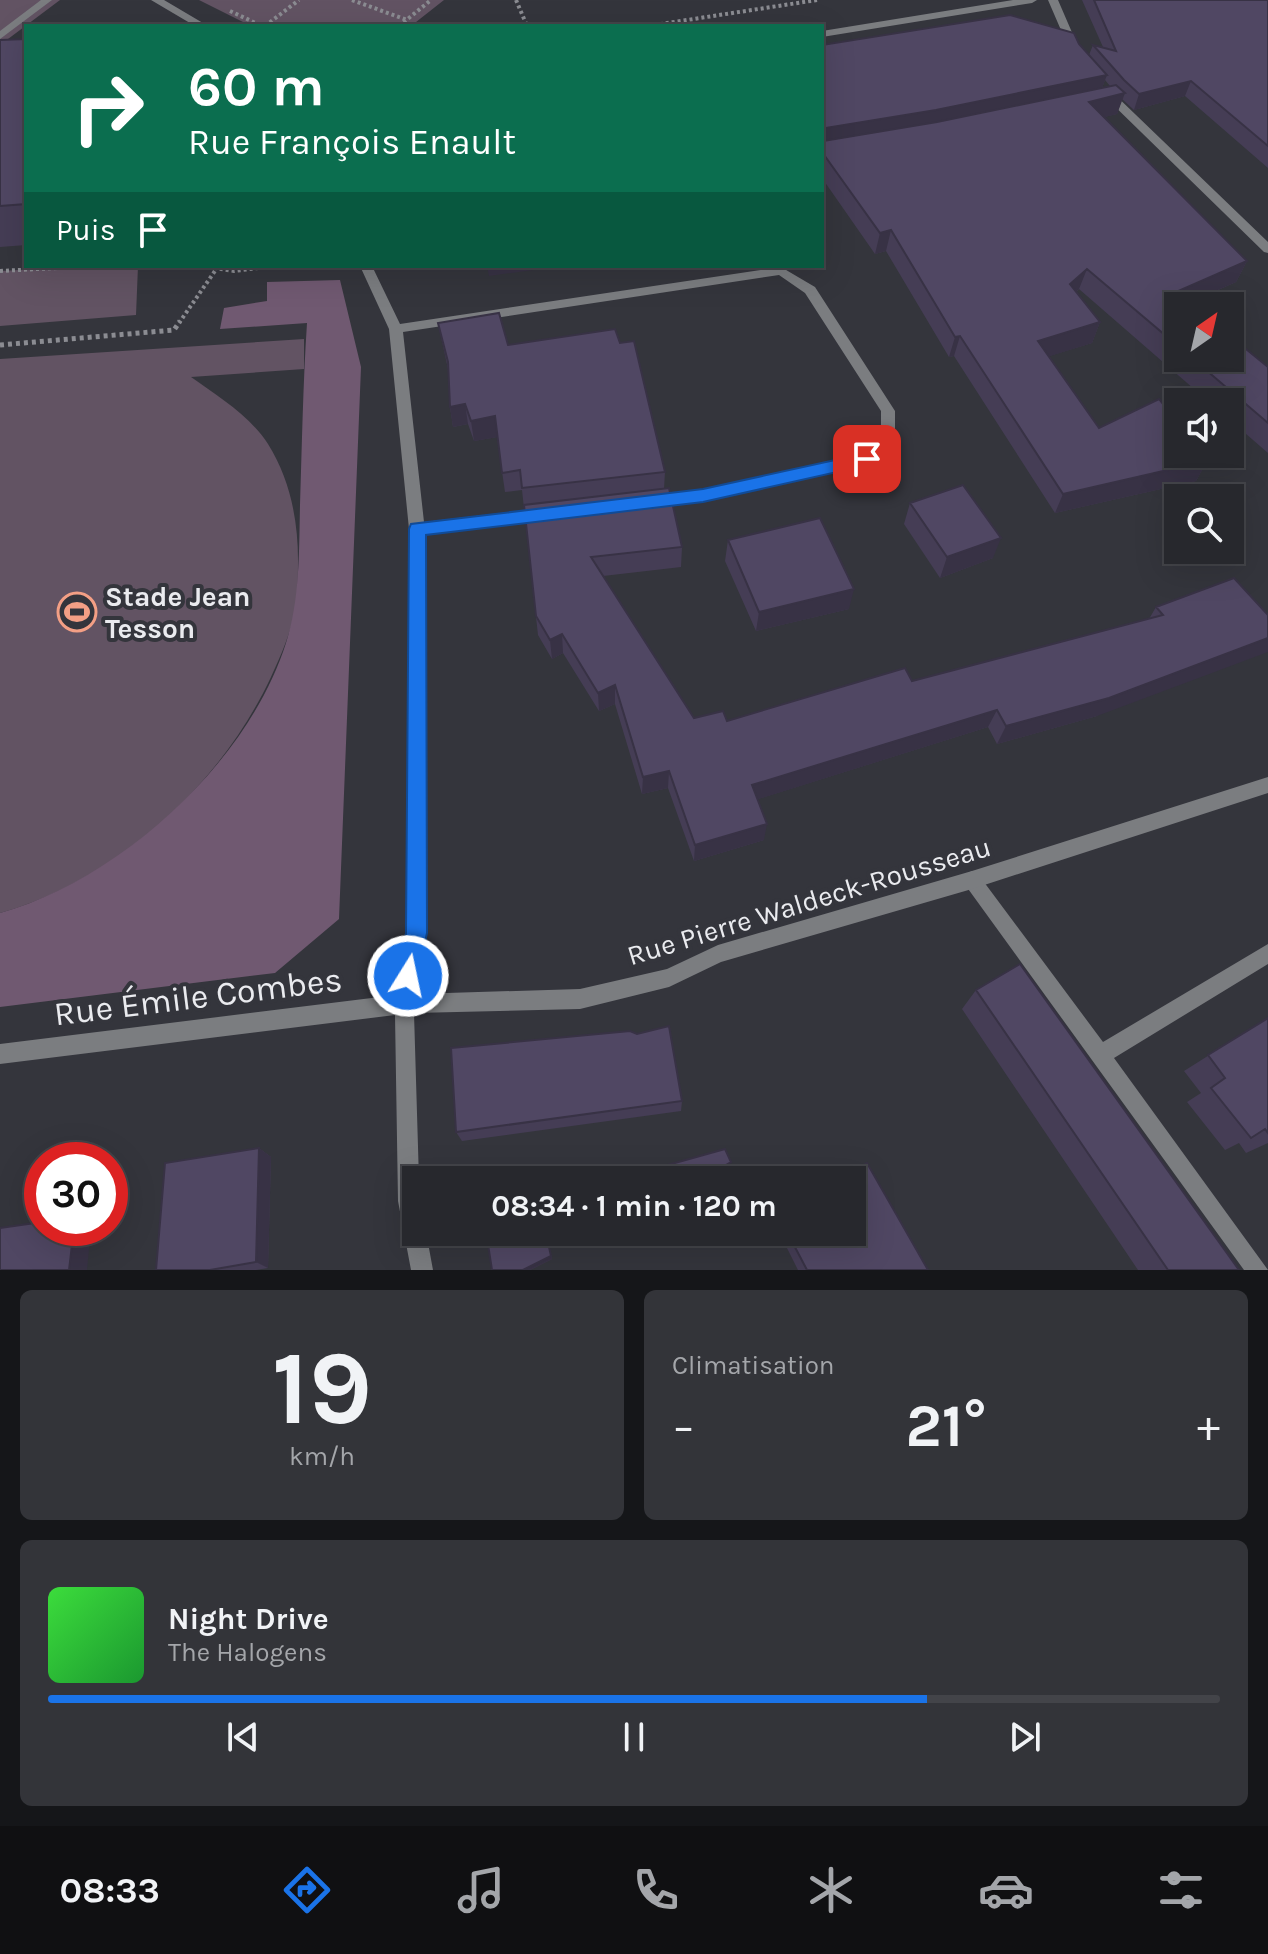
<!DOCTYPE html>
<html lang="fr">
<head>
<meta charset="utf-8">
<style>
	:root { --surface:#27282d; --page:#333439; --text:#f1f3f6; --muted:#a4a6aa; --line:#434449; --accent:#1a73e8 }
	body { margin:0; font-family:Karla,sans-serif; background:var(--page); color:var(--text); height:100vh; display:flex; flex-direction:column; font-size:30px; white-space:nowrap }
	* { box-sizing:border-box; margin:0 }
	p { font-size:26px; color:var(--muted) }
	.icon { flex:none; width:44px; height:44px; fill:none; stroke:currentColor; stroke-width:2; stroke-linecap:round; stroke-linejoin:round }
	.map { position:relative; height:1270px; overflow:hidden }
	.drawer { display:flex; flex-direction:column; gap:20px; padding:20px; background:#151619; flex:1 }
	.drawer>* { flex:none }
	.banner { position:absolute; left:24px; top:24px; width:800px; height:244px; border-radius:0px; box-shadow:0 8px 32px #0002,0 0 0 2px var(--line); background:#0b6e4f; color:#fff; overflow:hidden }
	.needle { width:52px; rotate:34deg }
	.controls { position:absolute; left:1164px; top:292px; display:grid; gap:16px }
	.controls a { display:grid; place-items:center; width:80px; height:80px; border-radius:0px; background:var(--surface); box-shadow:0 8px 32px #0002,0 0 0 2px var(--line); font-size:40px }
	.speed { position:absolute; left:24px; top:1142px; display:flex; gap:16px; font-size:40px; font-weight:700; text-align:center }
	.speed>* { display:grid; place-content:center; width:104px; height:104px; border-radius:50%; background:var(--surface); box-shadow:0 8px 32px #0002,0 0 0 2px var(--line); line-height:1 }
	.speed .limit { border:12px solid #d22; background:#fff; color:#111 }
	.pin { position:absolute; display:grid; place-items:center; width:68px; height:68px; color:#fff; margin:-34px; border-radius:16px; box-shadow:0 4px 12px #0006 }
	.me { position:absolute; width:88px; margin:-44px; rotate:10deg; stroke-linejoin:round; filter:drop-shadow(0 0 6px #0008) }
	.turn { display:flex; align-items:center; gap:28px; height:168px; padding:0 32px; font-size:36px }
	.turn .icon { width:104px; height:104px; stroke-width:2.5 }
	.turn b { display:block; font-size:56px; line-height:68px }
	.then { display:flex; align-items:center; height:76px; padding:0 32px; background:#0003; gap:16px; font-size:30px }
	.big { font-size:60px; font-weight:700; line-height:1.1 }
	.drawer .widget { flex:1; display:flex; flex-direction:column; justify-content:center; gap:12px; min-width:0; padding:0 28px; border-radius:12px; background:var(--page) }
	.drawer .dial { align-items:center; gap:0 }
	.dial b { font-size:104px; line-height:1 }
	.song { display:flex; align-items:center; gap:24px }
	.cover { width:96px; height:96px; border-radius:12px; background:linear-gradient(135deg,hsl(120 70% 55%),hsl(130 70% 35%)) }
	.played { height:8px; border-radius:4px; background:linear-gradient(90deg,var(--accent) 75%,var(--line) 75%) }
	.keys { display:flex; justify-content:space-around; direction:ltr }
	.heat { display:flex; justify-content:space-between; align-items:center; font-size:44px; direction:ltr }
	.drawer .tiles { flex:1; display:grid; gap:20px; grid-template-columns:1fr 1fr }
	.widget:last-child { grid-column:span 2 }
	.trip { position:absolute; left:402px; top:1166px; width:464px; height:80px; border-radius:0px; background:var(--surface); box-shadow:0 8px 32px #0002,0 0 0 2px var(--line); font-weight:700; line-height:80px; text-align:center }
	.tab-bar { display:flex; height:128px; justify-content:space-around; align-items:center; background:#101012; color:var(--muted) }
	.tab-bar .icon { width:56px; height:56px }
	.tab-bar .active { color:var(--accent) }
	.tab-bar b { font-size:36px; color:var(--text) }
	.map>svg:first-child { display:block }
	.green { fill:#625363 }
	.forest { fill:#705971 }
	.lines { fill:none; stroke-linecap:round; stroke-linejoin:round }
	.path-far1 { stroke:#8b8c92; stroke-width:4; stroke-dasharray:3 3; stroke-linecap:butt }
	.path { stroke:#8b8c92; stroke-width:5; stroke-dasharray:4 4; stroke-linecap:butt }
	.service { fill:#7b7d80; fill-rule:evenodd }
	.minor { fill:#7b7d80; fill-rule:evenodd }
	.wall { fill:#453d55; fill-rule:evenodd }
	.shaded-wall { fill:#383245 }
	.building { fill:#504763; stroke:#383245; stroke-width:2 }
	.route { fill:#1a73e8; stroke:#114b97; stroke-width:2 }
	.labels { text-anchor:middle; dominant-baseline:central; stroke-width:8; stroke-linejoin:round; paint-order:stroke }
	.poi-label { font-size:28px; font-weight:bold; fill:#eaebef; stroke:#34353c; text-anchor:start }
	.street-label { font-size:28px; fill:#eaebef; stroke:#34353c }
	.near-street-label { font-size:34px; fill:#eaebef; stroke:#34353c }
</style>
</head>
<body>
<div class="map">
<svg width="1268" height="1270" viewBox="0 0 1268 1270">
	<rect width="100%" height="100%" fill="#34353c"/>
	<path class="green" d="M0,0H60L0,45Z
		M199,0H444L411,26H251Z
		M95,266H138L136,315L0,326V271Z
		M304,339V369L191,377C218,396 250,416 268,444C290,479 298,520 298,560C298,576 298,593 295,609C291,633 281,655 271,677C220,786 117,880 0,913V359Z"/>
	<path class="forest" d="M340,280L361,367L339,919L275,973L0,1007V913C119,880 248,763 286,643C300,599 299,551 300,505C302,444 303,384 307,323L220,329L224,308L267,301V282Z"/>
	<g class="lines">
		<path class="path-far1" d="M352,0L407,20
			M516,0L527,26
			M230,11L262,26
			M265,26L299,0
			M399,26L431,0
			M648,26L817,0
			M202,266L234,271L275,266
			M0,271L95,266
			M179,323L217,268"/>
		<path class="path" d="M0,345L174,330L180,321"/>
		<path class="service" d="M41,0H52L0,39V31Z
			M972,871L978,874L1103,1042L1268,944V964L1114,1058L1268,1270H1244L966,886L963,880L966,874Z"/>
		<path class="minor" d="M151,0H164L208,26H195Z
			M1013,0H1037L1032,3L822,37V31Z
			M1048,0H1058L1080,51L1079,53L1070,51Z
			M1101,89H1109L1268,242V253L1264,252L1101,93Z
			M360,266H372L400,324L781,267L815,287L895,411V441L872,463L867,464L703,502L651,508L644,502L646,498L703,490L863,455L881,439V411L805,293L779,275L403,332L424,522L544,508L551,514L544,520L425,534V933L415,994L580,989L667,969L718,945L972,871L1268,777V793L972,889L721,962L669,987L580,1009L414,1013L419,1180H416V1232H426L433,1270H411L398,1201L395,1015L0,1064V1044L396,995L407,933L409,529L389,329Z"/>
	</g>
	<path class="wall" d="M1082,0H1268V168L1185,96L1134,110L1122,99L1117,114L1104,117L1247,261L1236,282L1189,303L1178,306V358H1230L1268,367V453L1230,420V402H1209L1079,289L1076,292L1100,322L1092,343L1049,356L1099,428L1207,461L1196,481L1055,513L954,356L949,357L886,251L875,254L822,178V45L1079,44L1089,55L1093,45L1103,47ZM1105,80L1110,86L1102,88Z
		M26,39V245L0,247V40Z
		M438,323L508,345L620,343L665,472L664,489L682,547L681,567L603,576L694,718L727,721L912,681L1149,619L1156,607L1234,578L1097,716L997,744L988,727L758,799L764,840L694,861L668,788L642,794L615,704L599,711L563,653L552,659L538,635L522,490L505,492L497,437L474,441L468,424L453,427L450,407L448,369Z
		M910,503L993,558L940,578L904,524Z
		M728,540L849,609L756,631L725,561Z
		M976,990L1239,1270H1138L962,1009Z
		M1268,1018V1143L1246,1153L1239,1143L1225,1150L1187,1102L1201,1093L1184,1071Z
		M682,1101L681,1111L462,1141L456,1132Z
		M259,1148L271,1157L268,1268L256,1270H156Z
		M486,1232H580L547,1236L552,1259L530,1270H492Z
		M779,1232H852L928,1270H798Z"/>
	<path class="shaded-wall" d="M1107,75L1099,96L822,149L825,128Z
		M1191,81L1185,96L1134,110L1139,94Z
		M1125,93L1117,114L1082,123L1089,102Z
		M891,230L886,251L875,254L880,233Z
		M1247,261L1236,282L1181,306L1176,292Z
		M487,266H562L489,276Z
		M1087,269L1079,289L1062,304L1070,284Z
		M1100,322L1092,343L1031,362L1038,341Z
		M960,336L954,356L949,357L955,337Z
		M465,404L468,424L453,427L450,407Z
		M495,416L498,437L474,441L471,421Z
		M1207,461L1196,481L1055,513L1063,494Z
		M1001,538L993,558L940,578L947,557Z
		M854,589L849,609L756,631L759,612Z
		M562,634L563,653L552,659L550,640Z
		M1268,638V652L1097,716L997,744L1006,726Z
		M615,685V704L599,711L598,693Z
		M997,710L988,727L749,802L752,785Z
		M669,771L668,788L642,794L643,777Z
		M767,824L764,840L694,861L695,845Z
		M259,1148L271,1157L268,1268L256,1262Z
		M731,1162L729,1166L706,1180H700Z
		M74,1228H91L87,1270H69Z
		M546,1233L552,1259L530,1270H523Z"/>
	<path class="building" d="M1094,0H1268V146L1191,81L1139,94L1124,80L1093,45L1116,51Z
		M1010,15L1074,33L1079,44L1107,75L936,110L825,128L823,141L937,122L1116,85L1125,93L1089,102L1247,261L1176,292L1193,306H1178V346L1087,269L1070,284L1100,322L1038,341L1099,428L1159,399L1178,423V454H1202L1207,461L1063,494L960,336L955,337L891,230L880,233L822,152V45Z
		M26,39V204L0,206V40Z
		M499,313L508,345L615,329L620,343L634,341L665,472L522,488L520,470L502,473L495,416L471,421L465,404L450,407L448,362L438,323Z
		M1230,336L1268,367V423L1192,358H1230Z
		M963,485L1001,538L947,557L910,503Z
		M669,488L682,547L591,557L694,718L723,711L727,721L905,668L912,681L1163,615L1156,607L1234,578L1268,615V638L1109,698L1006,726L997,710L752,785L767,824L695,845L669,771L643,777L615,685L598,693L562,634L550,640L536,616L524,505Z
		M820,518L854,589L759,612L728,540Z
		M1020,964L1239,1270H1168L976,990Z
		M1268,1018V1133L1265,1129L1251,1138L1211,1088L1225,1078L1208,1055Z
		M669,1026L682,1101L456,1132L451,1048L630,1031L637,1034Z
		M259,1148L256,1262L210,1270H156L165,1163Z
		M725,1149L731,1162L700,1180H614Z
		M867,1163L928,1270H807L787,1232H852V1180H838Z
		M42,1222V1228H74L69,1270H0V1228Z
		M486,1232H554L546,1233L551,1256L523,1270H492Z"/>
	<path class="route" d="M867,453L875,459L873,464L703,502L426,535L427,933L416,983L408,987L401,983L398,976L406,933L409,529L411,524L703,489Z"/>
	<defs>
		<symbol id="stadium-ring" viewBox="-11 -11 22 22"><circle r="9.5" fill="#34353c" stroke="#f39f85" stroke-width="1.5"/><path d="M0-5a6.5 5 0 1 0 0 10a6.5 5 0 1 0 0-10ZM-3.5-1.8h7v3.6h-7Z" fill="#f39f85"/></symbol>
	</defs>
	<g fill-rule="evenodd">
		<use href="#stadium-ring" x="55" y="590" width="44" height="44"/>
	</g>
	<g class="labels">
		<g class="poi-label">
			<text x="105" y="596">Stade Jean<tspan x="105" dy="32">Tesson</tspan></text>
		</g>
		<g class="street-label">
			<text transform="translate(809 901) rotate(-17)">Rue Pierre Waldeck-Rousseau</text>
		</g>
		<g class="near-street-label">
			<text transform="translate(198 997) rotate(-7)">Rue Émile Combes</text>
		</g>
	</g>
</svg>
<div class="controls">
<a><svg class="needle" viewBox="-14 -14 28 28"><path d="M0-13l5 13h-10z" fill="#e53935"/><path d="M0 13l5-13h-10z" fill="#a4a6aa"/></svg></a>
<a><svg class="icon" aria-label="sound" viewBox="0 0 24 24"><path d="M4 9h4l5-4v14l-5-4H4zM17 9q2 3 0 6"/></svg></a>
<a><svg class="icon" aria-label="search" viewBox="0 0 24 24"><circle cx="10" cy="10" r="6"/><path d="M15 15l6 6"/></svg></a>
</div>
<div class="speed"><div class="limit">30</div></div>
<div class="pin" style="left:867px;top:459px;background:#d93025"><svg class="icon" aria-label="arrive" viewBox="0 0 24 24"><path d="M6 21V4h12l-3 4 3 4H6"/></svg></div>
<svg class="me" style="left:408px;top:976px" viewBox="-20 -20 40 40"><circle r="17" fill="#1a73e8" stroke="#fff" stroke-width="3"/><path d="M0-11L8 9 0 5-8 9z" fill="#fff"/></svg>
<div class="trip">08:34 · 1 min · 120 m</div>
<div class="banner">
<div class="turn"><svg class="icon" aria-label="right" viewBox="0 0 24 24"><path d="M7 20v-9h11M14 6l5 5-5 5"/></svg><div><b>60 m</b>Rue François Enault</div></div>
<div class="then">Puis<svg class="icon" aria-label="arrive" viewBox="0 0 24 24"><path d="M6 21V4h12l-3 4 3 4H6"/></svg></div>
</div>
</div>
<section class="drawer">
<div class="tiles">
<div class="widget dial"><b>19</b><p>km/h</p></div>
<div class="widget"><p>Climatisation</p>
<div class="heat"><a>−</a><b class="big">21°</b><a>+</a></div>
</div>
<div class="widget">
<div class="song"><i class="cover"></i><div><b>Night Drive</b><p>The Halogens</p></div></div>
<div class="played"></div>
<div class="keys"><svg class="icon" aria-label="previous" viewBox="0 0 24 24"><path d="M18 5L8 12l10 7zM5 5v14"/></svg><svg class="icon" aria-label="pause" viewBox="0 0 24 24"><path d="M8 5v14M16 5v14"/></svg><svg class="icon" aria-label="next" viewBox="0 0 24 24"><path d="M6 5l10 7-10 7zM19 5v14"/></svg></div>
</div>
</div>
</section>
<nav class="tab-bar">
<b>08:33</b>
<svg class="icon active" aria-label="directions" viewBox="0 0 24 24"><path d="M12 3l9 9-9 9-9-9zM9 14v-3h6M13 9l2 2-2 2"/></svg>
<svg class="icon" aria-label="music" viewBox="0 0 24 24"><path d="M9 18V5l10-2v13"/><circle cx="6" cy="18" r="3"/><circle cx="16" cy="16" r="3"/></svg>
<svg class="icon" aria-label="phone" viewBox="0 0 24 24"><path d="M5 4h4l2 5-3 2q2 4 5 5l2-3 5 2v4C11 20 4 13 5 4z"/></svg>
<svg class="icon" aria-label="climate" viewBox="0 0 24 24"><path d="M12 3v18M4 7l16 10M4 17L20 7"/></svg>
<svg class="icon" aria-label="car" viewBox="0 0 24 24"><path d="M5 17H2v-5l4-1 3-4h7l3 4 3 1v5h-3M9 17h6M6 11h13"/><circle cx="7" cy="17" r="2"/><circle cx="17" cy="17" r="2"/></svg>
<svg class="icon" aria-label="filters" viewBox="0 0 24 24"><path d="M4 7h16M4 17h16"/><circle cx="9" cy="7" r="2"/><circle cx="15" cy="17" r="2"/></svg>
</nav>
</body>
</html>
